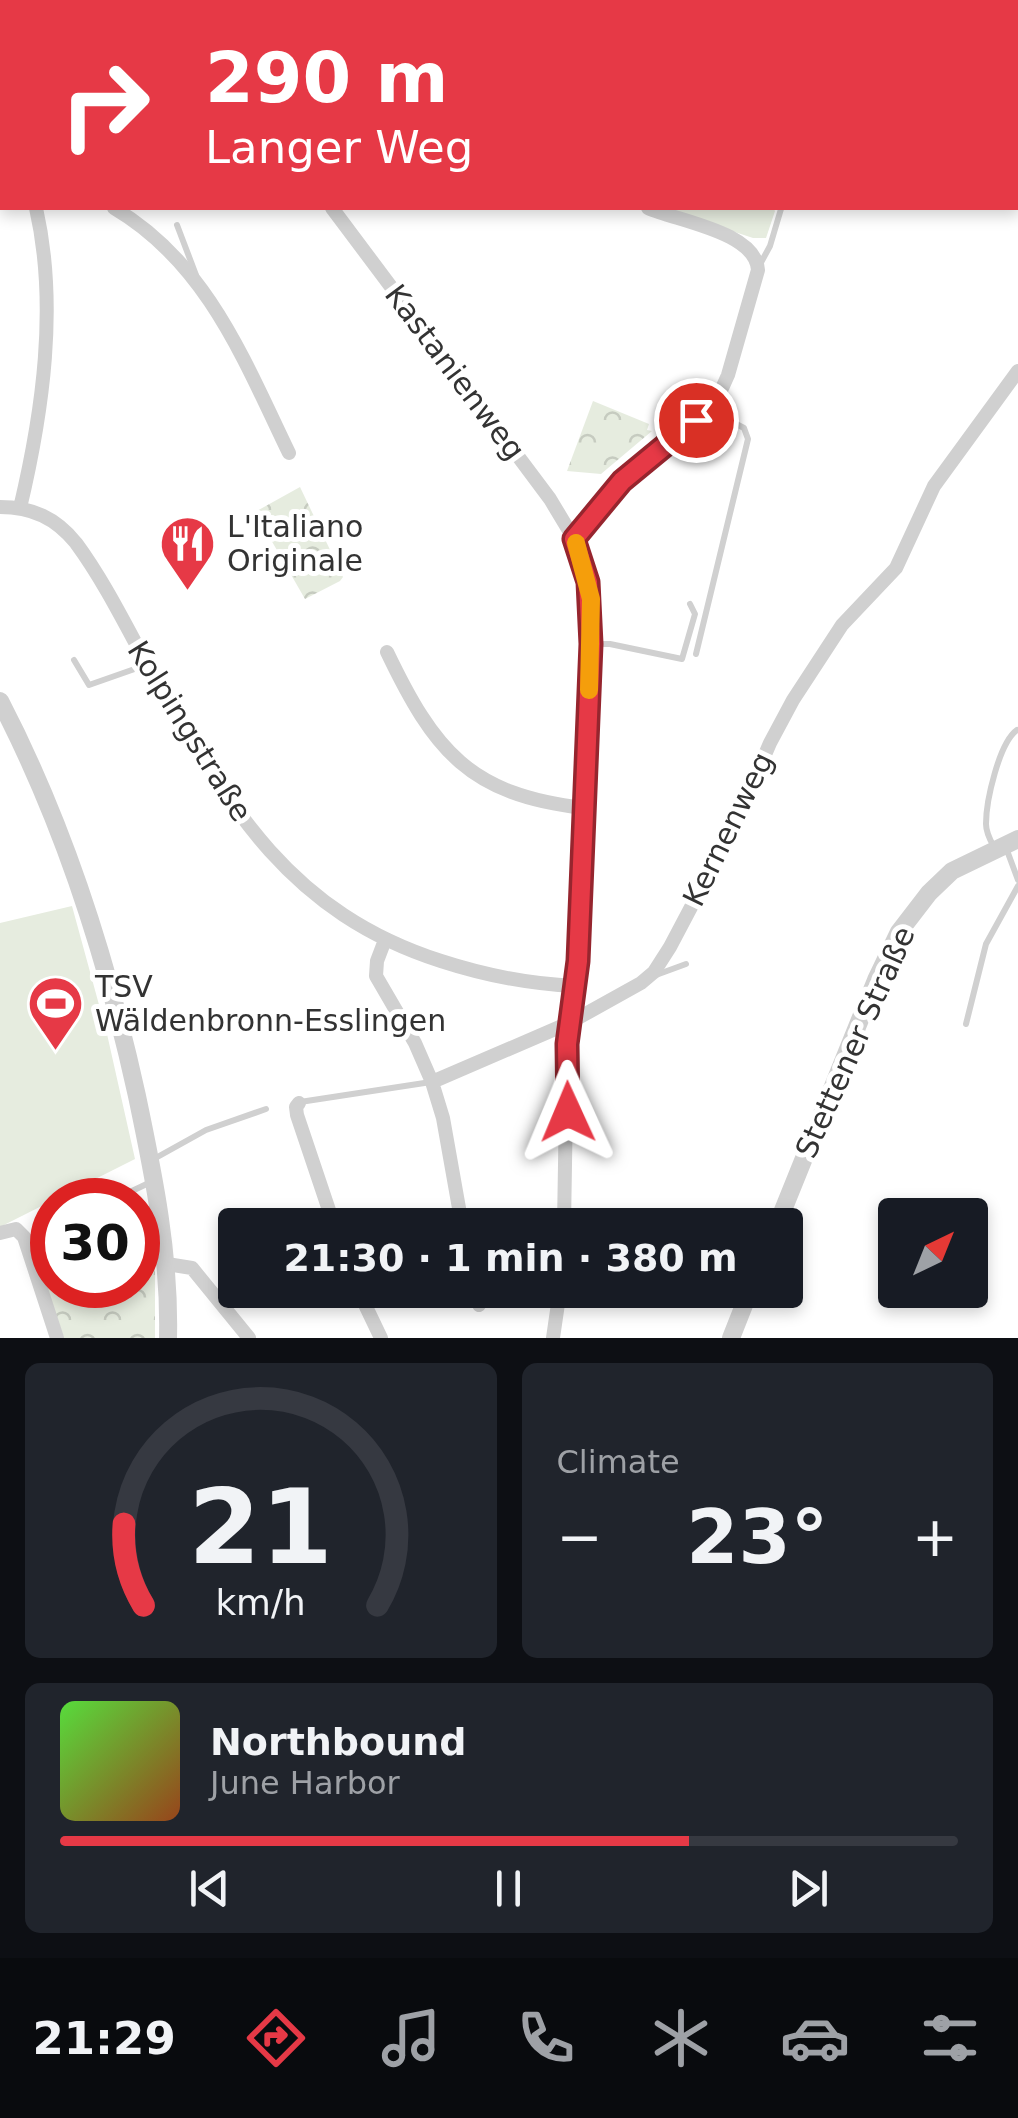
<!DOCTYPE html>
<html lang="en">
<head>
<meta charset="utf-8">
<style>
	:root { --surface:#171b24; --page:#20242c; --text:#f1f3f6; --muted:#9ea1a6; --line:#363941; --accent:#e63946 }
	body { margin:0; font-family:"DejaVu Sans",sans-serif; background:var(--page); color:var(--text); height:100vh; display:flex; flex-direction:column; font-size:38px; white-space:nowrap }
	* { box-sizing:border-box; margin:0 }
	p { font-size:32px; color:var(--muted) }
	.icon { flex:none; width:55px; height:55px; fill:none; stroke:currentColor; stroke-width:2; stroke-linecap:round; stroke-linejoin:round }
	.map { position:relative; height:1338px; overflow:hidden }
	.drawer { display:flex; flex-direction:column; gap:25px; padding:25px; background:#0d0f14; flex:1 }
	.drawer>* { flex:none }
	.guide { position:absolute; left:0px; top:0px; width:1020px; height:210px; box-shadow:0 5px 15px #0003; background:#e63946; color:#fff; overflow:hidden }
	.needle { width:65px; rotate:43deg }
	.controls { position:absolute; left:878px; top:1198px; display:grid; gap:20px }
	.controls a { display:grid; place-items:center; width:110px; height:110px; border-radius:10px; background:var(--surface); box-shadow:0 5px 15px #0003; font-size:50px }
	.speed { position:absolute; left:30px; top:1178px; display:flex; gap:20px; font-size:50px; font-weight:700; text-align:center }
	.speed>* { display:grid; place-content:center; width:130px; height:130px; border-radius:50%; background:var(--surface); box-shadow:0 5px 15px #0003; line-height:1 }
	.speed .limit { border:15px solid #d22; background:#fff; color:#111 }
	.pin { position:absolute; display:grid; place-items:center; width:85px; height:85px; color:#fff; margin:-42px; border:5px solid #fff; border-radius:50%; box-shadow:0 2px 10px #0007 }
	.me { position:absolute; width:110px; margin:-55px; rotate:359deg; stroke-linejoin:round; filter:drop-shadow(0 0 8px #0008) }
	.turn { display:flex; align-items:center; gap:35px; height:210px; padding:0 40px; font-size:45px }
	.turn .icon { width:130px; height:130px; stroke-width:2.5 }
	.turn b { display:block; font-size:70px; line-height:85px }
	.big { font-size:75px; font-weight:600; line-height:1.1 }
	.drawer .card { flex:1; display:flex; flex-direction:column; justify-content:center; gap:15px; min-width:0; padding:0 35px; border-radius:15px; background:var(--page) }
	.drawer .dial { align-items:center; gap:0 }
	.dial svg { height:260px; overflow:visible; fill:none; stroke:var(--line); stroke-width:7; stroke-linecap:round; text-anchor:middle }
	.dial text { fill:var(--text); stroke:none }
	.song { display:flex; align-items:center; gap:30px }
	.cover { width:120px; height:120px; border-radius:15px; background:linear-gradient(135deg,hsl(110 70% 55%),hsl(20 70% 35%)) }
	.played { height:10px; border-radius:5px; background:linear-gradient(90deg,var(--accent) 70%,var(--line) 70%) }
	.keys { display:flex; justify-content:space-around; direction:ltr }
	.heat { display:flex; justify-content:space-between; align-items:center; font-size:55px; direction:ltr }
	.drawer .tiles { flex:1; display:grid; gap:25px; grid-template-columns:1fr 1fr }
	.card:last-child { grid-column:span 2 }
	.trip { position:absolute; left:218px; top:1208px; width:585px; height:100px; border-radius:10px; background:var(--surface); box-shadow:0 5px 15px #0003; font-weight:600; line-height:100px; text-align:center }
	.dock { display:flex; height:160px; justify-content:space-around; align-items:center; background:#090b0e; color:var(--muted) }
	.dock .icon { width:70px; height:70px }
	.dock .active { color:var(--accent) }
	.dock b { font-size:45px; color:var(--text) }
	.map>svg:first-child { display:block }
	.grass { fill:url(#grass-dots) }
	.park { fill:url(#park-crowns) }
	.garden { fill:#e6ecdf }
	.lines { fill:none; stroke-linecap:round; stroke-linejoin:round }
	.service { stroke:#d0d0d0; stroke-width:6 }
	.minor { stroke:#d0d0d0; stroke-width:14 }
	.tertiary { stroke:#d0d0d0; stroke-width:18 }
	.route-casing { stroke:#96252e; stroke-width:25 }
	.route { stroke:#e63946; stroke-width:18 }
	.slow { stroke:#f59e0b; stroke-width:18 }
	.labels { text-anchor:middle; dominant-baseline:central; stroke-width:10; stroke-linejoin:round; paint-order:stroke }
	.street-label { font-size:30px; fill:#333; stroke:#fff }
	.poi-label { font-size:30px; fill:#333; stroke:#fff; text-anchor:start }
</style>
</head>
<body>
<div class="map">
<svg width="1018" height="1338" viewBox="0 0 1018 1338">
	<defs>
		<pattern id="grass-dots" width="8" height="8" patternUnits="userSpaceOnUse" patternTransform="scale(2.5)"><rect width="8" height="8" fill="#e6ecdf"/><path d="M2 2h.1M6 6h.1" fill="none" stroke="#c6cbc0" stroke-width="1.8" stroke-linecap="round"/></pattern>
		<pattern id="park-crowns" width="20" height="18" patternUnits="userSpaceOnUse" patternTransform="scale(2.5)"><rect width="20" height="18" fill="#e6ecdf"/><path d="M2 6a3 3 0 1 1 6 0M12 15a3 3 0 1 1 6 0" fill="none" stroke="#c6cbc0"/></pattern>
	</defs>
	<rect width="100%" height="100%" fill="#fff"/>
	<path class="grass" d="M746,0H903L904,2H743Z"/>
	<path class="park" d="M593,401L649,424L647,430L652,431L601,474L567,471Z
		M300,487L343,577L340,581L305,599L255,512Z
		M52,1248V1285H138V1273L155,1264V1338H64L36,1256Z"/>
	<path class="garden" d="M531,0H695L696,2H530Z
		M662,208H773L775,211L766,238H753Z
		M72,906L107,1034L135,1159L0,1227V923Z"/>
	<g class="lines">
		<path class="service" d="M177,225L196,275
			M758,268L770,246L781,209
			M592,644H610L682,659L695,614L690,604
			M696,654L748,439L744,428L709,410
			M74,660L89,685L146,665
			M1005,845L1018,880
			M994,847C990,840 986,832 986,824C986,801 999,743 1017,730
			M656,975L686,964
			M966,1024L986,944L1018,886
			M300,1102L431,1082
			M152,1160L206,1130L266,1109
			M113,1200L153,1181
			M25,1239L52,1230
			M138,1248L159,1238"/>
		<path class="minor" d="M265,0L268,2
			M96,2L99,0
			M318,2L320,0
			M524,2V0
			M114,208C207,263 244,360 289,453
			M332,208L550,499L574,539
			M0,507C32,507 56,518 76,543C104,581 126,626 149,668C226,801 285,911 441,961C484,975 530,984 575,986
			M20,508C43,411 58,305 36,208
			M387,652C434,750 469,795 584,808
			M385,940L377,961L376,976L415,1043L432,1082L443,1118L462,1225
			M432,1082L569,1023L641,983L654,972L670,947L736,822L770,743L793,700L842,625L896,568L934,486L1018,371
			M299,1103L296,1107L297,1115L334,1225
			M564,1225L567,1043L578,961L591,622L588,582L574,539L622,481L696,421L719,395L728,375L758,270C756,232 678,221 648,208
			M0,1233L16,1229L24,1237L57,1338
			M167,1264L192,1268L249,1338
			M358,1290L381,1338
			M473,1290L479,1305
			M553,1338L560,1290"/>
		<path class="tertiary" d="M0,701C65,826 107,959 137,1096C154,1177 170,1255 168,1338
			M777,1225L876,980L899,932L929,893L952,871L1018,839
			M731,1338L750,1290"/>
	</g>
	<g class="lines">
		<defs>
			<path id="route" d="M568,1112L567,1044L578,961L591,644L588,582L574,539L622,481L696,420"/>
		</defs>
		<use href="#route" class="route-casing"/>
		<use href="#route" class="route"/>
		<path class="slow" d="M576,543L591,599L589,690"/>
	</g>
	<defs>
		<symbol id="restaurant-pin" viewBox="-11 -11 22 30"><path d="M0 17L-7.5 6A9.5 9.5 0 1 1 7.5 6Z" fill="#e63946" stroke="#fff"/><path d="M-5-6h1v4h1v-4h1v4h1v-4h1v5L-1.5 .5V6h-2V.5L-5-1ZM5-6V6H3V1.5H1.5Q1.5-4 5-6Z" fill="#fff"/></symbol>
		<symbol id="stadium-pin" viewBox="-11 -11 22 30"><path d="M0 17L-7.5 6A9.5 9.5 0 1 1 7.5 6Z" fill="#e63946" stroke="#fff"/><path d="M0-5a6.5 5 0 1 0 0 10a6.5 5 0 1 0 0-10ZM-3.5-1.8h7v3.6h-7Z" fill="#fff"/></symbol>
	</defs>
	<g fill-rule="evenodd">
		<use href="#restaurant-pin" x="156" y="512" width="63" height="86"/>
		<use href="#stadium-pin" x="24" y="972" width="63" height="86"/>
	</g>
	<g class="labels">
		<g class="street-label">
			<text transform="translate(455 372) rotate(53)">Kastanienweg</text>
			<text transform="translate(190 731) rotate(58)">Kolpingstraße</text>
			<text transform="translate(728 829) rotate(-64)">Kernenweg</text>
			<text transform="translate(855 1042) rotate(-66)">Stettener Straße</text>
		</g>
		<g class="poi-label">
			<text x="227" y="526">L'Italiano<tspan x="227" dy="34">Originale</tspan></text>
			<text x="95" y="986">TSV<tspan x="95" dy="34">Wäldenbronn-Esslingen</tspan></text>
		</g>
	</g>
</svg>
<div class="controls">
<a><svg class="needle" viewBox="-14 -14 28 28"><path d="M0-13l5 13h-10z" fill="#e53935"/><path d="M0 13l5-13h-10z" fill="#9ea1a6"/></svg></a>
</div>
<div class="speed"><div class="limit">30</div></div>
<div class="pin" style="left:696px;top:420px;background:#d93025"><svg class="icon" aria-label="arrive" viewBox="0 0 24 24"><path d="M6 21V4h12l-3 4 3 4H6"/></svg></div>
<svg class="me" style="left:568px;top:1112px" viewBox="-20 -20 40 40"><path d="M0-17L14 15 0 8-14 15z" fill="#e63946" stroke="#fff" stroke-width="4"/></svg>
<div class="trip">21:30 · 1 min · 380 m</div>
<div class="guide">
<div class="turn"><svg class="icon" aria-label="right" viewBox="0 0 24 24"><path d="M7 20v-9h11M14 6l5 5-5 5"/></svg><div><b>290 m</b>Langer Weg</div></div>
</div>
</div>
<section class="drawer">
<div class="tiles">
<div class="card dial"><svg viewBox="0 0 100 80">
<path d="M14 69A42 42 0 1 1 86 69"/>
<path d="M14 69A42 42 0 0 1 8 44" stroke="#e63946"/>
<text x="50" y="56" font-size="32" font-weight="700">21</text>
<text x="50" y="72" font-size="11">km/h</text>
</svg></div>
<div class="card"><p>Climate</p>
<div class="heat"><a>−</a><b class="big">23°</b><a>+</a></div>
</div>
<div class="card">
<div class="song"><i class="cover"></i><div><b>Northbound</b><p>June Harbor</p></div></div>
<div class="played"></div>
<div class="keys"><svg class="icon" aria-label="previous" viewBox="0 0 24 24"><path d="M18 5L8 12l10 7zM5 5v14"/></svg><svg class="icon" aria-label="pause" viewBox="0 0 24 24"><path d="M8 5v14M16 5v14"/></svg><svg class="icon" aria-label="next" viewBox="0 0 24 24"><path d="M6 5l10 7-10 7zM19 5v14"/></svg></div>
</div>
</div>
</section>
<nav class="dock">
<b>21:29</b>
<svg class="icon active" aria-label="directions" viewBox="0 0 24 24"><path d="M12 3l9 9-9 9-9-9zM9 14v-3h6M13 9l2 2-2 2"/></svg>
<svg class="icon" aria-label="music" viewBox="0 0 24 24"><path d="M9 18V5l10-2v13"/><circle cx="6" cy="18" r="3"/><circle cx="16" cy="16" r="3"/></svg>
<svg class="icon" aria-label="phone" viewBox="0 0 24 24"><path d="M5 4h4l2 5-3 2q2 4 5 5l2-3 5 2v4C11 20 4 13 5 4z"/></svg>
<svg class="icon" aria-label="climate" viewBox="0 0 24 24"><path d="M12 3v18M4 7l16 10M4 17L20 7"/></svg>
<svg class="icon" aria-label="car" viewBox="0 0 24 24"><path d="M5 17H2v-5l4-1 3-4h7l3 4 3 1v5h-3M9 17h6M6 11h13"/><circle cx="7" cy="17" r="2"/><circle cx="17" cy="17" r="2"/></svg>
<svg class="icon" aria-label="filters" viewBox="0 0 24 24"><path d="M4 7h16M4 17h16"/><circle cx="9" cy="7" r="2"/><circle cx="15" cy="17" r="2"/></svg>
</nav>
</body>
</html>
